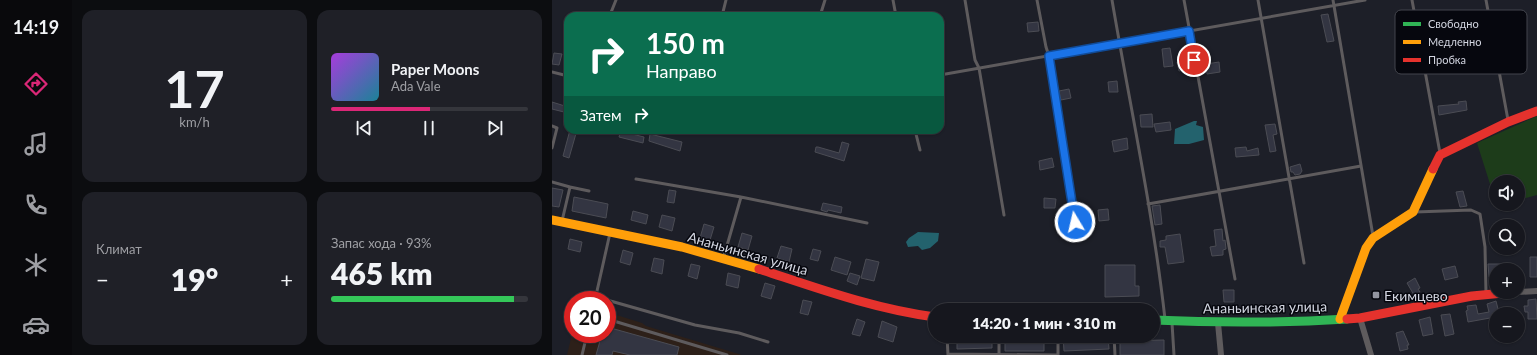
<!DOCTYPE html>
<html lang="ru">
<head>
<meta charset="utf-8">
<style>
	:root { --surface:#16171e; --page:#1f2027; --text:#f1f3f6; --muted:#9e9fa4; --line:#35363c; --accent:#db2777 }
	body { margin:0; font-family:Lato,sans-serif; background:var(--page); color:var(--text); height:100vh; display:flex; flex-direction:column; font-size:15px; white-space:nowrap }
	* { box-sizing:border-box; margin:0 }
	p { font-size:13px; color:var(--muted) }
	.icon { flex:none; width:22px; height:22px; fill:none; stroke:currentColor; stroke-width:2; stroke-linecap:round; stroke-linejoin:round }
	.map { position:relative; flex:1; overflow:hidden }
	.details { display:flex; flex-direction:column; gap:10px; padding:10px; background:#0c0d10; width:480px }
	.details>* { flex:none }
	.banner { position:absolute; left:12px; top:12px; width:380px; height:122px; border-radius:12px; box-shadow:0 1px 3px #0004,0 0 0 1px var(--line); background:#0b6e4f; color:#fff; overflow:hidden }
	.tools { position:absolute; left:937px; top:175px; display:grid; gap:8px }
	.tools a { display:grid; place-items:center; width:36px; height:36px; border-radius:50%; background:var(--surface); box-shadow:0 1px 3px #0004,0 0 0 1px var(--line); font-size:20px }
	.speed { position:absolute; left:12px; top:291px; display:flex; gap:8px; font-size:20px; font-weight:700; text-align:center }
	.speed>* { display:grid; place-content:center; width:52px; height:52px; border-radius:50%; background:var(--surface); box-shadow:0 1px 3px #0004,0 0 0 1px var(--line); line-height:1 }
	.speed .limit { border:6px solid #d22; background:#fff; color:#111 }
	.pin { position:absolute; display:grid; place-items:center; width:34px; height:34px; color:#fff; margin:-17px; border:2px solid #fff; border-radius:50%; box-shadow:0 1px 4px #0007 }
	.me { position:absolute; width:44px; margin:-22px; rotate:351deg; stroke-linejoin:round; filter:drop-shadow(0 0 3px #0008) }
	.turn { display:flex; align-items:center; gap:14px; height:84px; padding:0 16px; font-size:18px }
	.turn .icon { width:52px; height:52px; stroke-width:2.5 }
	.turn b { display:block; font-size:28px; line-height:34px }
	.then { display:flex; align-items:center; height:38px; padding:0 16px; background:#0003; gap:8px; font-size:15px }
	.big { font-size:30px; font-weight:800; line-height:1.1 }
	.details .widget { flex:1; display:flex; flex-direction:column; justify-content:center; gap:6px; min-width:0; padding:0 14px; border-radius:12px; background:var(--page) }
	.details .dial { align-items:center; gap:0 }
	.dial b { font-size:52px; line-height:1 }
	.song { display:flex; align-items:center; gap:12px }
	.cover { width:48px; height:48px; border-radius:6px; background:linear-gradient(135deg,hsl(280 70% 55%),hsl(190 70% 35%)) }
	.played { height:4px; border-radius:2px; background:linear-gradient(90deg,var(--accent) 50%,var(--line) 50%) }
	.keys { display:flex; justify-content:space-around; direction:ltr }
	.heat { display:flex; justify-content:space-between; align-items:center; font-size:22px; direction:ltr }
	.charge { height:6px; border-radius:3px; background:linear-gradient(90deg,#34c759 93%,var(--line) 0) }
	.details .tiles { flex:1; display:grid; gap:10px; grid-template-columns:repeat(2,1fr) }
	.trip { position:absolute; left:376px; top:303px; width:232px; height:40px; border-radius:20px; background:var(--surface); box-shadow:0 1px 3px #0004,0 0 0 1px var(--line); font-weight:800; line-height:40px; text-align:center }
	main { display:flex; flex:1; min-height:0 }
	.menu { display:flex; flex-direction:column; width:72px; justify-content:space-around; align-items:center; background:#09090c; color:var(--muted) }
	.menu .icon { width:28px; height:28px }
	.menu .on { color:var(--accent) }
	.menu b { font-size:18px; color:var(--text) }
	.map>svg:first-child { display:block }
	.industrial { fill:#2d2019 }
	.green { fill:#1d3c1a }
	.water { fill:#23626d }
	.building { fill:#333542; stroke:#4b4c54 }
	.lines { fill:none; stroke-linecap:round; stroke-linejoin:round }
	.lane { stroke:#5e5b5d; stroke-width:3 }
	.street { stroke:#5e5b5d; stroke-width:6 }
	.fast { stroke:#30b455; stroke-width:9 }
	.slow { stroke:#ff9f0a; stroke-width:9 }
	.jam { stroke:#e5322d; stroke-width:9 }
	.route-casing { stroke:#114b97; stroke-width:10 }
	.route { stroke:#1a73e8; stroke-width:7 }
	.poi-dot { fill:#9395a0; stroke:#06070e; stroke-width:1.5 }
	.labels { text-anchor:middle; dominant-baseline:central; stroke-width:3; stroke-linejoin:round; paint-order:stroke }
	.street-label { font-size:14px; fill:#d2d5e0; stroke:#06070e }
	.poi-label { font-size:14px; fill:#d2d5e0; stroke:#06070e; text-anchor:start }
	.key { fill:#06070e; stroke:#43454d; stroke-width:1 }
	.key-label { font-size:11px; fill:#d2d5e0 }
</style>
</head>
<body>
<main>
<nav class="menu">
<b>14:19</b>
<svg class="icon on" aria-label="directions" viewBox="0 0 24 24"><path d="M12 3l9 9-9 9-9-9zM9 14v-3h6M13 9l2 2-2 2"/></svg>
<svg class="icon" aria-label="music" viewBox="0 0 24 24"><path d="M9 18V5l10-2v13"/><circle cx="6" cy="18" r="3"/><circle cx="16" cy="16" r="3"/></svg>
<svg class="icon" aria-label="phone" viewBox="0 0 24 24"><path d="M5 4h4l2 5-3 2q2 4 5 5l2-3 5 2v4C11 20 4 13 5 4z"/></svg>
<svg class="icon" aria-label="climate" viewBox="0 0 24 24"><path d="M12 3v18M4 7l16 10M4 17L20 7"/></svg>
<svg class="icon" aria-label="car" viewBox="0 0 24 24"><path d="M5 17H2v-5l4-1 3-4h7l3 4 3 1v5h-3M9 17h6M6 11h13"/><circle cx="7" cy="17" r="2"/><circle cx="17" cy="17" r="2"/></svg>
</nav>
<section class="details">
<div class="tiles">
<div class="widget dial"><b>17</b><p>km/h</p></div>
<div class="widget">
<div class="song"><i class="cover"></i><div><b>Paper Moons</b><p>Ada Vale</p></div></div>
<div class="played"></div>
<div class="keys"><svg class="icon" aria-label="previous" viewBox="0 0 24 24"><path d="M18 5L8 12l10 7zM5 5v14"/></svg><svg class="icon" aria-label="pause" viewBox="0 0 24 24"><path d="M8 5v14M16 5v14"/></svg><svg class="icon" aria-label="next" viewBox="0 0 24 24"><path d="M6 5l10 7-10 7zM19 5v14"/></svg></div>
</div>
<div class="widget"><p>Климат</p>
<div class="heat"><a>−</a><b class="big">19°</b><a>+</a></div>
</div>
<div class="widget"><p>Запас хода · 93%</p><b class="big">465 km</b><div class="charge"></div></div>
</div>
</section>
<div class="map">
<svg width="985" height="355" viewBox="0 0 985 355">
	<rect width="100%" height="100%" fill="#1d1f28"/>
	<path class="industrial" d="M55,312L90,323L94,326L190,355H15L21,330V334H55Z"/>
	<path class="green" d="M985,116V195L966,200V182H944V203L925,143Z"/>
	<path class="water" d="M642,121H645L644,125L651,127L652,140L637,144H622L623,129Z
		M366,232L387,233L386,241L378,248L370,250L366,246L356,247L354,242L357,238Z"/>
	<path class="building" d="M776,14L782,41L775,42L769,15Z
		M486,22L487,31L476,32L475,23Z
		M618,48L621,66L612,67L610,49Z
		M2,53L10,54L7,65L0,64Z
		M638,59L640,68L627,71L625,62Z
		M667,62L668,72L655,74L654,64Z
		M565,81L566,92H557L556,82Z
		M517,89L519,98L509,100L507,91Z
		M914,101L915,110L887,115L886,106L907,104L906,102Z
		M0,102L16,107V113L0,109Z
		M600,114L601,127H589L588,115Z
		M618,122L619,130L604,132L602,124Z
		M723,124L725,134L721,135L724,151L718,152L713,125Z
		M18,130H25L17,158L11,156Z
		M69,130H77L76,133L92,137L91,143L67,137Z
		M98,134L130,142L128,151L97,141Z
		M575,138L576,149L562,152L560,141Z
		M290,142L297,144L292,161L263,152L264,147H266L287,153Z
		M694,147L695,151L706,148L707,155L684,157L683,148Z
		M500,158L502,167L488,170L487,161Z
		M748,164L750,171L748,174L743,175L741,172H739L738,167Z
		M0,188L11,190L7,207L0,206Z
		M117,190L124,191L122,203L115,202Z
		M911,191L915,206L908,207L904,192Z
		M22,197L56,204L54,218L20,211Z
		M492,198L504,199L503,208H492Z
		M271,203L290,207L289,213L276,210L275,212L269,210Z
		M608,205L610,224L603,225L600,206Z
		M556,209L557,220L547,221L546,210Z
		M81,211L96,215L94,224L79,220Z
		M110,215L123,218L120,231L107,227Z
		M152,224L162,227L158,240L148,238Z
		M670,229L671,241L673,240L674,249L671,250V255L660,256L658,247L664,246L662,230Z
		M190,233L200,236L196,250L186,247Z
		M628,234L632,262L616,264L613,247H608V241L614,240V236Z
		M18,239L30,242L28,252L16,249Z
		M229,246L240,249L237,262L225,258Z
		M261,249L269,251L266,261L258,259Z
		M71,250L81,253L78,265L68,262Z
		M283,257L299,262L295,275L279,270Z
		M978,257H985V277H978Z
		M102,258L112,260L110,274L99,271Z
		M314,259L327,262L322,281L309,278Z
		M139,264L148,266L145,279L136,276Z
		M936,264H951V270H944V276L937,277Z
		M553,265H583V286H587V296L553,297Z
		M903,266L906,277L893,280L890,269Z
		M176,273L188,276L186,288L174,285Z
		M298,273L308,276L305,285L295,281Z
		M863,278L868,288L866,289L868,292L862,295L855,283Z
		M213,283L223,286L219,299L209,296Z
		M671,290H682V302H672Z
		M984,299L985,319H976V312H973L972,306H976V300Z
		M251,300L260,302L256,315L248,313Z
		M944,301L947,313L944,314V319L939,321L938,318L916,322L914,311L916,310L915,306L924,305L926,314L937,312L935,304Z
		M898,314L902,334L893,336L889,315Z
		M878,317L881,334L871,336L867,320Z
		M305,319L313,322L308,336L300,334Z
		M330,321L345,327L341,342L326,337Z
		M55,327L127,347L125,355H78L61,351L60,355H44L50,334H55Z
		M851,331L857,345H855L856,349L848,351L844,333Z
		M405,336H440V348L405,349Z
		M453,336H492V351H453Z
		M511,336H556L557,349L512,351Z
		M612,340V355H568V341Z"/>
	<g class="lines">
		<path class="lane" d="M341,0L344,16
			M413,0L423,60L427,68L452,215
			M485,0L494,47L497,56L523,222
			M560,0C578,106 601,212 613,319
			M632,0L683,279
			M706,0L752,263
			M781,0L821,236
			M860,0L888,153
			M934,0L956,120
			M58,15L64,0
			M170,16L174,0
			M268,16L273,0
			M0,72L16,76
			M388,75L813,0
			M0,126L5,128L0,148
			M220,130H230
			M363,130L368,150
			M84,179L189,197L315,223
			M0,182L18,187L10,221
			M18,187L37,191
			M596,204L809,166
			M863,212L919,210L928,214L933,247L934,293
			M172,256L189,197
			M44,297L54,300
			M43,300L58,233
			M55,300L143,325L187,333L216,342
			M55,319L175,355
			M620,323L622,355
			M395,336L396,355
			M447,336V355
			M562,336L563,355
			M397,354L506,355V336
			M30,355L35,334"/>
		<path class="street" d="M966,292L985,291
			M808,318L819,355
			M666,323L669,355"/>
		<path class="fast" d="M601,320C666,323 730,323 795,319"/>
		<path class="slow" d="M0,220L130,247L207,269
			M788,319L814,248L821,238L861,212L881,169"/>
		<path class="jam" d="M881,169L888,155L956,122L985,111
			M207,269C265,288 322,309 383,317
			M795,319L808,318L920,296L962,292"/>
	</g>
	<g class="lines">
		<defs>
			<path id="route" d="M523,222L497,56L637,31L642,60"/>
		</defs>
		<use href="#route" class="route-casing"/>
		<use href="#route" class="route"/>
	</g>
	<rect class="poi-dot" x="820" y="291" width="8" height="8" rx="2"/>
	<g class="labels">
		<g class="street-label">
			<text transform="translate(196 253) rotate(16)">Ананьинская улица</text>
			<text transform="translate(713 307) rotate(-1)">Ананьинская улица</text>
		</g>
		<g class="poi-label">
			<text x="832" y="295">Екимцево</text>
		</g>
	</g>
	<rect x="843" y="10" width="132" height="64" rx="6" class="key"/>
	<rect x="851" y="22" width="18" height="4" fill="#30b455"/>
	<rect x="851" y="40" width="18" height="4" fill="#ff9f0a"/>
	<rect x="851" y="58" width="18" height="4" fill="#e5322d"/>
	<g class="key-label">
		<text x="876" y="28">Свободно</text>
		<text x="876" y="46">Медленно</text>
		<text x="876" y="64">Пробка</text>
	</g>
</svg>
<div class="tools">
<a><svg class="icon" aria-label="sound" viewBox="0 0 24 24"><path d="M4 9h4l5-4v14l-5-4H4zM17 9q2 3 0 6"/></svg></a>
<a><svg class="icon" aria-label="search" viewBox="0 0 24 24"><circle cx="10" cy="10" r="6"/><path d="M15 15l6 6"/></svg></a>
<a>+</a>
<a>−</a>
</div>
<div class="speed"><div class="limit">20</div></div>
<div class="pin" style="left:642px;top:60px;background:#d93025"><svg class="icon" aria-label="arrive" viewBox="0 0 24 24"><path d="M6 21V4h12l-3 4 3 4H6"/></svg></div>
<svg class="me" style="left:523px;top:222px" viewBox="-20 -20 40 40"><circle r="17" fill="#1a73e8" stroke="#fff" stroke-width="3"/><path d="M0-11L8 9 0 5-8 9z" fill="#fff"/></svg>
<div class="trip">14:20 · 1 мин · 310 m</div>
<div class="banner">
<div class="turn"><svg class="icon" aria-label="right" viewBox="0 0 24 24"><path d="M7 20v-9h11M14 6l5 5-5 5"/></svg><div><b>150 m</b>Направо</div></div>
<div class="then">Затем<svg class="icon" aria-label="right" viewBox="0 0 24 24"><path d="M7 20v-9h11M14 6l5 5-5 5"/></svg></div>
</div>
</div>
</main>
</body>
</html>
